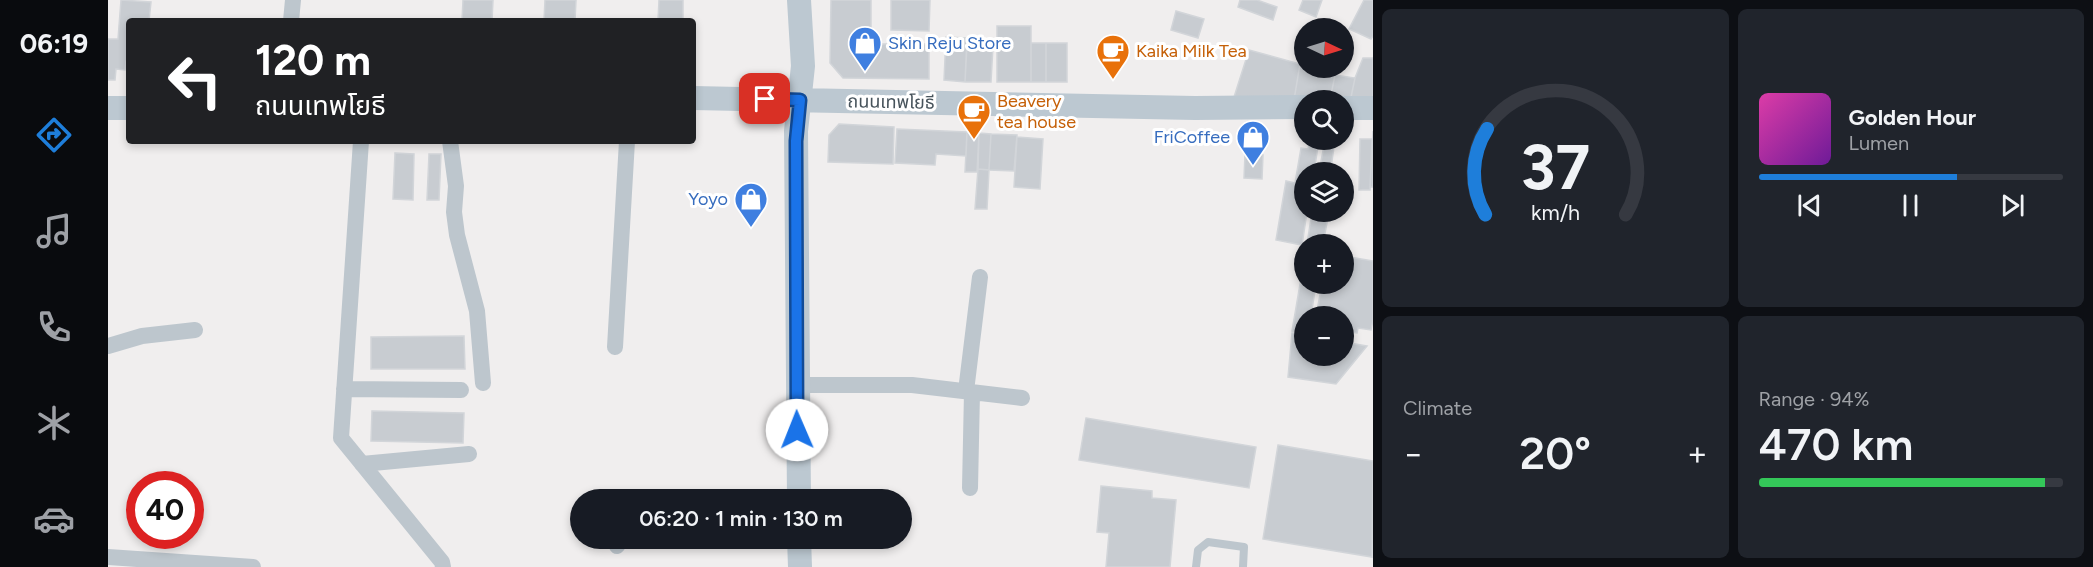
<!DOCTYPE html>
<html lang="en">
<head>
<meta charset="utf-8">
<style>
	:root { --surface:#171b24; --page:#20242c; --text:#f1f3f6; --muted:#9ea1a6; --line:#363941; --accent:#1e7eda }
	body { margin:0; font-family:Figtree,"Noto Sans Thai",sans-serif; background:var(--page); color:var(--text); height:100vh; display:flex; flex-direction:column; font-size:22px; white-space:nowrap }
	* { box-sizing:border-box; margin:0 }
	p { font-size:20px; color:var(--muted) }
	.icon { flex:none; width:33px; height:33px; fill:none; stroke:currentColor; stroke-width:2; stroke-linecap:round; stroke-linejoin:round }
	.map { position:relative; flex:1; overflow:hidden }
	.panel { display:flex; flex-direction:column; gap:9px; padding:9px; background:#0d0f14; width:720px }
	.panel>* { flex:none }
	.guide { position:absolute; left:18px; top:18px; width:570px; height:126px; border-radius:6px; box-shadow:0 3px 9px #0003; background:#202124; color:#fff; overflow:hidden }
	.needle { width:39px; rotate:94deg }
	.buttons { position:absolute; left:1186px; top:18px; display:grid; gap:12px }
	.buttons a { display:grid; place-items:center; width:60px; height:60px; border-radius:50%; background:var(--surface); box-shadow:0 3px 9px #0003; font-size:30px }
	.speed { position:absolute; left:18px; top:471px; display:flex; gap:12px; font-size:30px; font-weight:700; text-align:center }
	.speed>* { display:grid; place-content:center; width:78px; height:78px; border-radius:50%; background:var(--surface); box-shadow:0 3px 9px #0003; line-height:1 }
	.speed .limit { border:9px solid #d22; background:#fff; color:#111 }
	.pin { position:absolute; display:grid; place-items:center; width:51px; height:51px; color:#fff; margin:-26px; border-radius:12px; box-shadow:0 3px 9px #0006 }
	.me { position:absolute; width:66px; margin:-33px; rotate:359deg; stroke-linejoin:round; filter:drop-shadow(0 0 4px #0008) }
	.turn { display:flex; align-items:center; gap:21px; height:126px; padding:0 30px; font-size:27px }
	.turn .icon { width:78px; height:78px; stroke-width:2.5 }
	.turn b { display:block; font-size:42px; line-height:51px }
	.big { font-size:45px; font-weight:600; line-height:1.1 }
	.panel .tile { flex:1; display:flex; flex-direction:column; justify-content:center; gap:9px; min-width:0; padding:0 21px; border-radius:9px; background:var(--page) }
	.panel .dial { align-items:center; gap:0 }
	.dial svg { height:156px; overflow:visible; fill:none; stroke:var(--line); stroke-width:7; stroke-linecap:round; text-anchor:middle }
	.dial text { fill:var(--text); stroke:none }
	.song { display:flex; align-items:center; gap:18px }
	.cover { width:72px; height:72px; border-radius:9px; background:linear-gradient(135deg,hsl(320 70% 55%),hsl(280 70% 35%)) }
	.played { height:6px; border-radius:3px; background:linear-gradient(90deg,var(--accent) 65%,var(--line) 65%) }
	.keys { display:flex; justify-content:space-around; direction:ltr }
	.heat { display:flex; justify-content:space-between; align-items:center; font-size:33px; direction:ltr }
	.charge { height:9px; border-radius:4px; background:linear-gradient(90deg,#34c759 94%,var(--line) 0) }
	.panel .tiles { flex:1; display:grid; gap:9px; grid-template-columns:repeat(2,1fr) }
	.trip { position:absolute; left:462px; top:489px; width:342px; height:60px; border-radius:30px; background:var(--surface); box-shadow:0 3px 9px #0003; font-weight:600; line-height:60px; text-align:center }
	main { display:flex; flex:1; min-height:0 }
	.tabs { display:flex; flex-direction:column; width:108px; justify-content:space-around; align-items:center; background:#090b0e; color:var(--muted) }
	.tabs .icon { width:42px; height:42px }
	.tabs .on { color:var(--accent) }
	.tabs b { font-size:27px; color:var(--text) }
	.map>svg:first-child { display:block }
	.building { fill:#c8ccd1; stroke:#d2d5d9; stroke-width:1.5 }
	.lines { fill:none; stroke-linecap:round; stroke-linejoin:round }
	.lane { stroke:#bdc6cd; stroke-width:8 }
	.street { stroke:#bdc6cd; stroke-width:16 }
	.secondary { stroke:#bcc8d1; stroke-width:24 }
	.route-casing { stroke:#114b97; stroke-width:15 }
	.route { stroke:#1a73e8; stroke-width:10 }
	.labels { text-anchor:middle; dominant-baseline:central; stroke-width:6; stroke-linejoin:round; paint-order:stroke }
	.shop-label { font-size:18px; fill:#366cbe; stroke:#fff; text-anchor:end }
	.food-label { font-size:18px; fill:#c56008; stroke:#fff; text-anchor:start }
	.street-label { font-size:18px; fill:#47535b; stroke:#fff }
</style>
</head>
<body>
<main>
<nav class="tabs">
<b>06:19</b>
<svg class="icon on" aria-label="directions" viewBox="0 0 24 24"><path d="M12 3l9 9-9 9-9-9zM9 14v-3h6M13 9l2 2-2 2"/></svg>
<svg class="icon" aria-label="music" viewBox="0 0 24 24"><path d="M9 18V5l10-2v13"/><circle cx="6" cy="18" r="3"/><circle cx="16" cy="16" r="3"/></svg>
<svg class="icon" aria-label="phone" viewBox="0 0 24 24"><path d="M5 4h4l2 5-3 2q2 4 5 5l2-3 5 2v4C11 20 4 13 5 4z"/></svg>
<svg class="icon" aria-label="climate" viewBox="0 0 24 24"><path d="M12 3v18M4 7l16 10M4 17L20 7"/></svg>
<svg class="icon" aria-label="car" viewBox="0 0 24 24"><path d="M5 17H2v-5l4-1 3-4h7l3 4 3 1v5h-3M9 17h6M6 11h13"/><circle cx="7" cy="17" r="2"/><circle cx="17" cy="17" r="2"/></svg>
</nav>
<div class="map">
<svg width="1265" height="567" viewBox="0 0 1265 567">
	<rect width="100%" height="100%" fill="#f0eeee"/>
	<path class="building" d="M13,0L43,2L41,21H21V61H18L17,70L8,69L7,80H0V39H10Z
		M355,0H385L384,21H354Z
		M437,0H468L467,21H436Z
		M551,0H575V21H550Z
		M723,0H763V44H821V79L735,78L722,63Z
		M783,0H822L821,31L783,30Z
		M1132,0H1149L1169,7L1165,20L1130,7Z
		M1195,0H1214L1208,17L1191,10Z
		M1256,0H1265V36L1263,39L1241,29Z
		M1068,11L1096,19L1090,38L1063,30Z
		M889,26H923V82H889Z
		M838,37L859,38L857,82L836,80Z
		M923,43H938V82H923Z
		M938,43H959V82H938Z
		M859,45L885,46L883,82H857Z
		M1141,50L1192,64L1186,100L1126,97Z
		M1255,58H1265V102H1242L1247,78Z
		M1192,64L1197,68L1227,75L1222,100H1186Z
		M1227,75L1247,78L1242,102L1222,100Z
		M731,124L786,127L785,164L720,162L721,135Z
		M789,129L859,132L858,156L828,154L827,165L787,163Z
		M1265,131V187H1262Z
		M859,132L871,133L869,172H857Z
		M871,133L883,134L881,170L870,169Z
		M883,134L909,135L906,171L881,170Z
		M909,137L935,139L932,189L906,187Z
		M1252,139H1264L1262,190H1251Z
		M1202,140H1211L1206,172H1197V212H1199L1194,245L1168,240L1178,181L1187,183L1193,148L1200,149Z
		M1217,140H1227L1223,168L1228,169V172H1211Z
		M287,153L306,154L305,200L285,199Z
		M321,154H333L331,200H319Z
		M1137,154L1155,155L1154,179L1136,178Z
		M870,169L881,170L879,209H867Z
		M1204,212H1221L1215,244H1199Z
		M1197,255V284H1208L1203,316H1197V333L1184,331Z
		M1236,256L1265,261V320L1263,330L1250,328L1249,333L1236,331V316H1208L1214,284H1236Z
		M1184,333L1197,335V356H1236V342L1259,346L1228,384L1180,377Z
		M356,336L357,369H263V337Z
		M264,411L356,413L355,443L263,441Z
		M978,418L1148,447L1141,488L971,460Z
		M1170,445L1265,461L1264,557L1155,539Z
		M993,486L1044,491V498L1068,500L1062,567H998L1001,533L989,532Z"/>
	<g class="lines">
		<path class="lane" d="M1088,567L1090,550L1100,542L1136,547L1135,567"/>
		<path class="street" d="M183,21L185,0
			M253,141L233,438L334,562L335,567
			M342,141L348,186L346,212L349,235L369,311L375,383
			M0,346L34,336L87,330
			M507,347L519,141
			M688,385H804L914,398
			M236,389L353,390
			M858,391L872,277
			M254,464L361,454
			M862,488L864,392
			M509,546L515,538
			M0,557L145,567"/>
		<path class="secondary" d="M585,98L1087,108L1197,107
			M0,108H21
			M1236,108H1265
			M691,500L688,131L695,66L691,0
			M691,538L692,567"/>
	</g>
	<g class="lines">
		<defs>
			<path id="route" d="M657,99L692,100L688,141L689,430"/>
		</defs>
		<use href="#route" class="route-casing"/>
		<use href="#route" class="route"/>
	</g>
	<defs>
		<symbol id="shop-pin" viewBox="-11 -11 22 30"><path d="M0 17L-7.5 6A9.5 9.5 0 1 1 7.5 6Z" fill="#3f7fe0" stroke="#fff"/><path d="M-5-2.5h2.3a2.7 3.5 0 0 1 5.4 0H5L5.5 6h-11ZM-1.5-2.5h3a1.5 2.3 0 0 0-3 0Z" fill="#fff"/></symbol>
		<symbol id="cafe-pin" viewBox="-11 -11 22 30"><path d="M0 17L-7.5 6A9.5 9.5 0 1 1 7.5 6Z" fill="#e8710a" stroke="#fff"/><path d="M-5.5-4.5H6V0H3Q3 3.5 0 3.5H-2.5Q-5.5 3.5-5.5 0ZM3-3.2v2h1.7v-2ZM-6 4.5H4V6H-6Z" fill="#fff"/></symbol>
	</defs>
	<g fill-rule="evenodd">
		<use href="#shop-pin" x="738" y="24" width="38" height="52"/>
		<use href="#cafe-pin" x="986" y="32" width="38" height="52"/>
		<use href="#cafe-pin" x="847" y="92" width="38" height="52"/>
		<use href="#shop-pin" x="1126" y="118" width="38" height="52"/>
		<use href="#shop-pin" x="624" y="180" width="38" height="52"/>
	</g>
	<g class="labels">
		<g class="shop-label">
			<text x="780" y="43" text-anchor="start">Skin Reju Store</text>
			<text x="1122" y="137">FriCoffee</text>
			<text x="620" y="199">Yoyo</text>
		</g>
		<g class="food-label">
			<text x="1028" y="51">Kaika Milk Tea</text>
			<text x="889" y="101">Beavery<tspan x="889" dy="21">tea house</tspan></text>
		</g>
		<g class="street-label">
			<text transform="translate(783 102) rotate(1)">ถนนเทพโยธี</text>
		</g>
	</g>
</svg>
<div class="buttons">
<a><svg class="needle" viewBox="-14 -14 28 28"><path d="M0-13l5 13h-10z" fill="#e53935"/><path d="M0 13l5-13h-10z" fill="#9ea1a6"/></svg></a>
<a><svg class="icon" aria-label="search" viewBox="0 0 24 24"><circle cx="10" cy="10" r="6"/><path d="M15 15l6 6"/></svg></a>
<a><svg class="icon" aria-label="layers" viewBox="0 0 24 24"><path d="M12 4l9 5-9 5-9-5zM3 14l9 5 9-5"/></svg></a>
<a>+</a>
<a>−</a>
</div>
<div class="speed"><div class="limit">40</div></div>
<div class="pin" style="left:657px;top:99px;background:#d93025"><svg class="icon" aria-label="arrive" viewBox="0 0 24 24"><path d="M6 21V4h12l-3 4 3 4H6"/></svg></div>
<svg class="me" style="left:689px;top:430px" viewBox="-20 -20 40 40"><circle r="19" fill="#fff"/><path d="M0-13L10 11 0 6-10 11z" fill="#1a73e8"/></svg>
<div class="trip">06:20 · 1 min · 130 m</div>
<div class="guide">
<div class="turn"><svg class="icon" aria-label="left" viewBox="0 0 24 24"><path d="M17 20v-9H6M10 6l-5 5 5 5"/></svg><div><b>120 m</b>ถนนเทพโยธี</div></div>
</div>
</div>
<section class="panel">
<div class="tiles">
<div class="tile dial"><svg viewBox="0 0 100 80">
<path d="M14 69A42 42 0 1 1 86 69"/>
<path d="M14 69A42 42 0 0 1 15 25" stroke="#1e7eda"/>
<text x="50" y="56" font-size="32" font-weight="700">37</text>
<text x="50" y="72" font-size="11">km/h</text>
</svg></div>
<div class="tile">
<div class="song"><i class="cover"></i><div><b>Golden Hour</b><p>Lumen</p></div></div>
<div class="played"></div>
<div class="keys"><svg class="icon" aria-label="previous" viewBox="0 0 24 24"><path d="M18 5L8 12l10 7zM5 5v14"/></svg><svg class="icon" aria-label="pause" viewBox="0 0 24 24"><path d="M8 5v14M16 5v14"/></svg><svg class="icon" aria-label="next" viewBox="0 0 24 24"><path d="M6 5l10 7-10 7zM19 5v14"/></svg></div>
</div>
<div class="tile"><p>Climate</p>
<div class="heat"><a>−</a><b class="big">20°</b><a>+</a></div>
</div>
<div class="tile"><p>Range · 94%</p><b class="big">470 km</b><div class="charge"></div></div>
</div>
</section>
</main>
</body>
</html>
